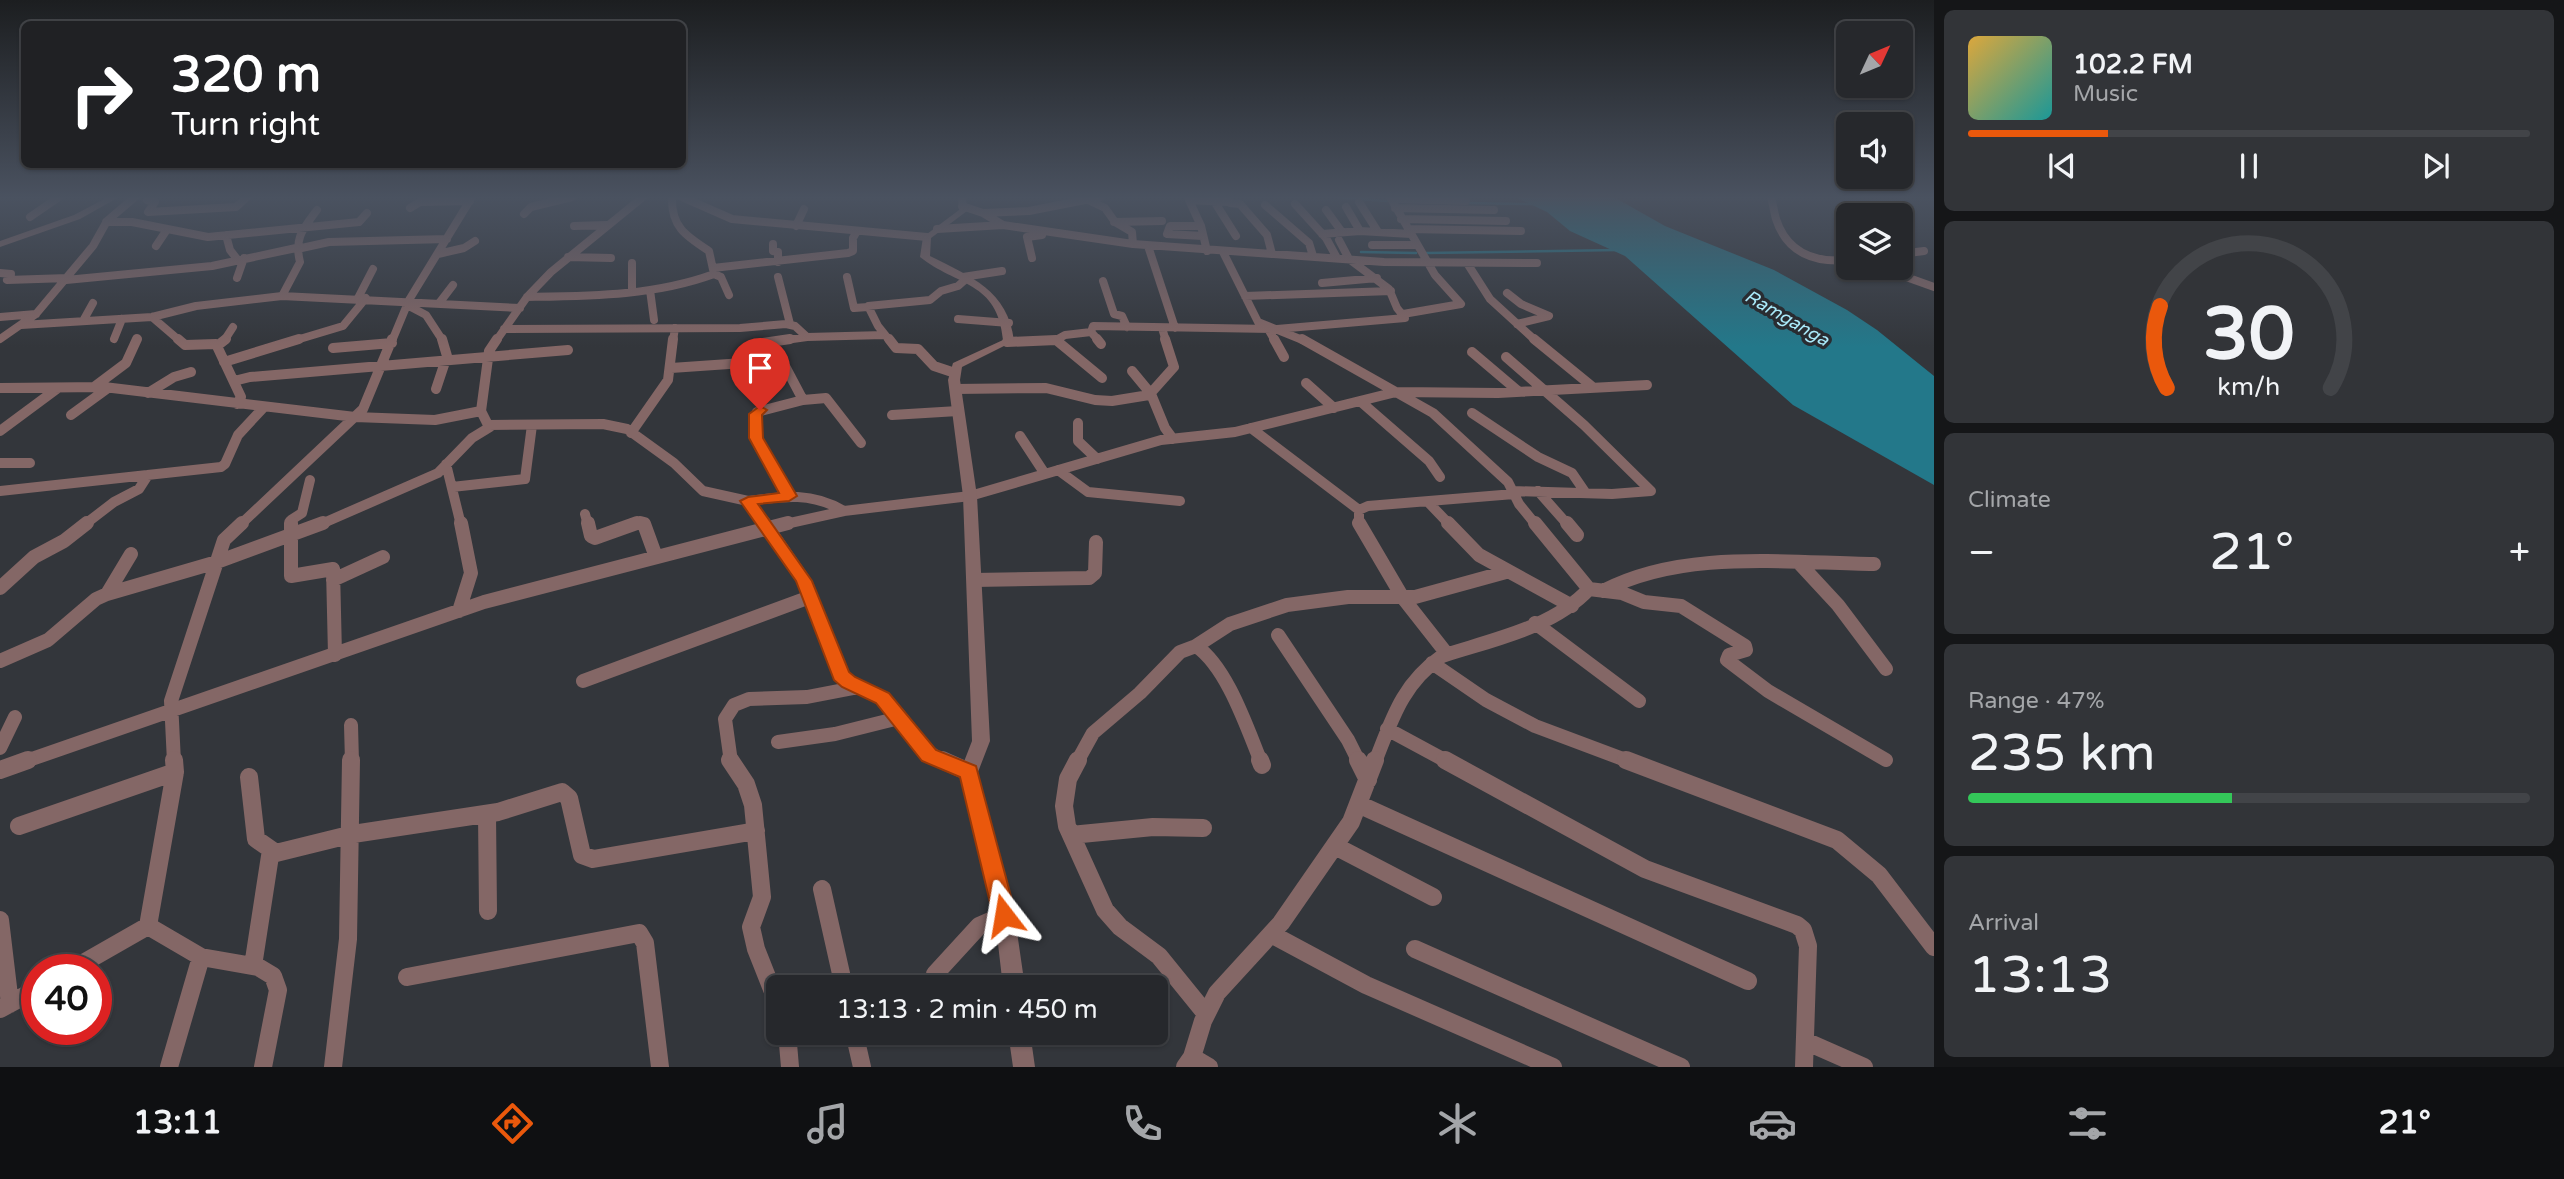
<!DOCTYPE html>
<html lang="en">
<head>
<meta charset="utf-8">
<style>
	:root { --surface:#26282c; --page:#323438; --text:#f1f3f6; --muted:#a4a6a9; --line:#424448; --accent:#ea580c }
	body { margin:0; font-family:"Varela Round",sans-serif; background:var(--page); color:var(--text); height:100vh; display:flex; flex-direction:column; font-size:26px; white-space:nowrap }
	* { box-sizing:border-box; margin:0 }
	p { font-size:23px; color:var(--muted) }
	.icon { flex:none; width:38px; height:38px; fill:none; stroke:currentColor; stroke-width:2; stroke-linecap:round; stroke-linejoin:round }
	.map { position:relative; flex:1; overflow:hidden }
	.drawer { display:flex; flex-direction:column; gap:10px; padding:10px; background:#151618; width:630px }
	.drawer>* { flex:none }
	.top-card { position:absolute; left:21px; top:21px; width:665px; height:147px; border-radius:10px; box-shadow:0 2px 5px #0004,0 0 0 2px var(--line); background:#202124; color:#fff; overflow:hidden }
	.needle { width:46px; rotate:46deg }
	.tools { position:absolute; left:1836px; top:21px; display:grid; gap:14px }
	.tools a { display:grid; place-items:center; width:77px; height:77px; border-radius:10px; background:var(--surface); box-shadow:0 2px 5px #0004,0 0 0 2px var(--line); font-size:35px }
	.speed { position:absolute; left:21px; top:954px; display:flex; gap:14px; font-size:35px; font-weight:700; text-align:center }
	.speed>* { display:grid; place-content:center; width:91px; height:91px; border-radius:50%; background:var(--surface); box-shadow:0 2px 5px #0004,0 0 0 2px var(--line); line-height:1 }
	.speed .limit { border:10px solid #d22; background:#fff; color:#111 }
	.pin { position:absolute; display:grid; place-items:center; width:60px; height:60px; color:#fff; margin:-72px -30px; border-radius:50% 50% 50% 0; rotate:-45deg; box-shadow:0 0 7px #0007 }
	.pin .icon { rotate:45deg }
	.me { position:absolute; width:77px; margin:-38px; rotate:346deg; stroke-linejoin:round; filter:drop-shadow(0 0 5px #0008) }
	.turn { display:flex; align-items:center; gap:24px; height:147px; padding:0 35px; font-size:32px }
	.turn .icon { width:91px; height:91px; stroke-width:2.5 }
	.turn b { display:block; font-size:49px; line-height:60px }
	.big { font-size:52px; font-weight:600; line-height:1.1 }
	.drawer .card { flex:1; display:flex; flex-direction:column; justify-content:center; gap:10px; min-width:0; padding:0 24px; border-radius:10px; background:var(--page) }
	.drawer .dial { align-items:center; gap:0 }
	.dial svg { height:182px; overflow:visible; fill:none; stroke:var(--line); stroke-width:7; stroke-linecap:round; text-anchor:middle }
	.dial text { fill:var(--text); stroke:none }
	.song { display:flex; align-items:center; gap:21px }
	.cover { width:84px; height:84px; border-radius:10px; background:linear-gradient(135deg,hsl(40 70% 55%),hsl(180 70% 35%)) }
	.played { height:7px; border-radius:4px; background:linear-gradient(90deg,var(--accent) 25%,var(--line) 25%) }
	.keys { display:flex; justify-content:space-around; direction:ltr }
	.heat { display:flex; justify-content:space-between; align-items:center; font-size:38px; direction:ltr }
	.charge { height:10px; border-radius:5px; background:linear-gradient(90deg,#34c759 47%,var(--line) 0) }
	.trip { position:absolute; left:766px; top:975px; width:402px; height:70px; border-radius:10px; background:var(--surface); box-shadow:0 2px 5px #0004,0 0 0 2px var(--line); font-weight:600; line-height:70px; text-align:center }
	.tabs { display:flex; height:112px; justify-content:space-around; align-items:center; background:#0f1012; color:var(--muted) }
	.tabs .icon { width:49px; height:49px }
	.tabs .current { color:var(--accent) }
	.tabs b { font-size:32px; color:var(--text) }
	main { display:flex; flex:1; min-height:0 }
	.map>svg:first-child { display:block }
	.water { fill:#23788a }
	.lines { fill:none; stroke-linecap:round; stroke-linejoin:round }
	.stream { stroke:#23788a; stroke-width:2.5 }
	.minor-far3 { stroke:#846766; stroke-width:8 }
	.minor-far2 { stroke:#846766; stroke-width:10 }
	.minor-far1 { stroke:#846766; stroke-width:14 }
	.minor { stroke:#846766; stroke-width:18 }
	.tertiary { fill:#846766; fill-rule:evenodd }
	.route { fill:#ea580c; stroke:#983908; stroke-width:2 }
	.labels { text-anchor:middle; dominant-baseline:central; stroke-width:7; stroke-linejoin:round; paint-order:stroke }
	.far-water-label { font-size:18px; font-style:italic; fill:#aaeafa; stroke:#292c31 }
</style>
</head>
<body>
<main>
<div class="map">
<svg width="1934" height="1067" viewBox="0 0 1934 1067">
	<rect width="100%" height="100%" fill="#33363b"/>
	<path class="water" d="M1515,197H1612L1619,200L1665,226L1774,270L1847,310L1877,330L1934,376V485L1793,405L1625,256L1570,231L1547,212Z"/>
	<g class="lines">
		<path class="stream" d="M1337,197L1387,201
			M1466,203L1532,204
			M1361,252L1416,253
			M1426,253L1617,250"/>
		<path class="minor-far3" d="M150,197L147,200L155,202L148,212L236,207L247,197
			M682,197L732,219L927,237
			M1390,197L1435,275L1461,304L1403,314
			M1771,197C1773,204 1774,212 1776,219C1787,253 1815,263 1848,260
			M1226,198L1230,203L1240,204L1267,235L1272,254
			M1391,199L1466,201
			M1088,200L1105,208L1115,222L1132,232L1133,244
			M1214,201L1236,236
			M1359,202L1378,232
			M1295,204L1326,238L1337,258
			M1265,205L1309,243L1313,256
			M962,206L983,213L1003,225L1133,244L1384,262L1537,263
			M1346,207L1360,231
			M410,208L420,202L470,201
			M1395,208L1494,210
			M1326,210L1342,232
			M983,213L1029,211L1100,197
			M524,214L531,207L572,197
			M30,217L59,197
			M1401,219L1506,221
			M106,222H132L208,237L359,222L367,213
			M1114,222L1162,221
			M574,226L607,225
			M796,226L804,209
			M1201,226H1170L1167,234L1203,236
			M937,229L1003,225
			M1408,229L1521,231
			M1322,234L1360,231L1411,234
			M226,235L230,250L237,259
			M773,244V251L778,252V262
			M1372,245H1417
			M156,246L166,231
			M1148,246L1175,328
			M297,249L329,242L447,239
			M1207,251L1201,226L1189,200L1228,202
			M1223,252L1258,322L1305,341
			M438,254L464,248L475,241
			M1900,254L1924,251
			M568,257L611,258
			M1032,258L1027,237L1042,235
			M632,263V292
			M1467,263L1490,299L1536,341
			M713,268L848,253L853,251V238L857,231
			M1868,268L1895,273L1934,287
			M0,273L11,274L7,280L68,278
			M714,274L721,277L729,295
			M778,277L790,324
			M847,277L854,308L868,307
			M963,277L1002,271
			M237,278L244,258
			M66,280L212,266L296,248
			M1103,281L1114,314L1122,316L1127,327
			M1322,283L1377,278
			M650,290L654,320
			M1507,293L1521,304L1549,316L1517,324
			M282,296L300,262C294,238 303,229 317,210
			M1245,296L1391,291
			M527,297C590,296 654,296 714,274L709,251C686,236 671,227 672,197
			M358,298L373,269
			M440,302L453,285
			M407,305L426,315L443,341
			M0,317L36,314
			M152,317L180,341
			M958,319L1009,323
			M83,321L93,303
			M21,325L152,317L196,306L282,296L520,308
			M1162,328L1166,341
			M504,329L740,328L786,324L795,326L807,337L884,335
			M1268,329L1275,341
			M0,339L36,314L93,246L107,221L135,197
			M114,339L122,319
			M1056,340L1065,335L1091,332
			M224,341L233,327
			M293,341L343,326L366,298
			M392,341L409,300L472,197
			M496,341L527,297L551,272L643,197
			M673,341L675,328
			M778,341L807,337
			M890,341L878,326L868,306L930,300L941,291L958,286L966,279
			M1031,341H1057
			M1099,341L1091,332L1093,326L1277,329L1405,318L1397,308L1389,289L1349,259L1339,240"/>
		<path class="minor-far2" d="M178,339L185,345L216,344L241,397L237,404
			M497,339L489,351L481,411L488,425L603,424L627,429L674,463L703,491L748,501L765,525
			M889,339L896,348L918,349L934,366L955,373
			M1097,339L1101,344
			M1274,339L1284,357
			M1302,339L1433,413L1508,482L1519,504L1536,525
			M1534,339L1594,388
			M1007,342L1056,340L1102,378
			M217,346L226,339
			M333,348L392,343
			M1472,352L1518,391
			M1506,357L1584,425L1651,491L1612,494L1513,491
			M224,362L299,339
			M785,366L803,400L757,412L756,438L759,447L789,496
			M671,368L758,362L763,343L790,339
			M1132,371L1151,394L1165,428L1173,439
			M234,381L250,377L568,350
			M1306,383L1334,408
			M94,387L126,363L137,339
			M0,388L104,387L355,417L435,420L481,411
			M436,389L447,356L442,339
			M955,389L1046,388L1095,400L1112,401L1149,395L1174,367L1165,339
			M148,393L174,377L191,372
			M803,400L826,398L861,443
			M1360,401L1429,461L1440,477
			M1472,413L1538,457L1572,473L1585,492
			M71,415L108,388
			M892,415L958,411
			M1078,423V441L1097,459
			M1251,428L1359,510
			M0,431L58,388
			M631,433L668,380L673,339
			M1020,436L1045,474
			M0,463H30
			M446,464L461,525
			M1058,470L1088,492L1180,501
			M452,487L525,479L532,425
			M0,491L221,467L225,464L238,435L263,408
			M1538,491L1568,525
			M748,501C784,496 812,492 844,511
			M1428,502L1450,525
			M585,514L588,525
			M84,525L114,502L139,489L148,475
			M240,525L363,409L392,339
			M291,525V520L302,513L310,480
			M319,525L438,473L472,438L490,427
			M632,525H644
			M781,525L844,511L970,496L1161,440L1235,432L1396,392L1498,393L1647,385
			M1359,525V510L1368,506L1514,494"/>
		<path class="minor-far1" d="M291,523V576L333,569L335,655
			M588,523L591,536L595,538L637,523
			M640,523L644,524L656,557
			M764,523L804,581L841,675C854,688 875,691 888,704C912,724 914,749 946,762
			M1359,523L1403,598L1447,654
			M1448,523L1479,555L1572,606
			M1567,523L1577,535
			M1800,564L1838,605L1886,669
			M333,580L383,557
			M974,580L1089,578L1095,573L1096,542
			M0,588L34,557L64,541L87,523
			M1589,589L1622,593L1644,602L1681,606L1745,646L1746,650L1729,655L1727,660L1768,691L1886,760
			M1603,591C1683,549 1786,563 1874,564
			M107,594L131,554
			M459,611L471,573L461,523
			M1535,623L1639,701
			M1278,635L1348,740L1359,762
			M1196,646L1230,624L1287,605L1348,597H1415L1506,572
			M0,661L48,640L96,599L107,594L217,562L323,523
			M1432,663L1486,700L1535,726L1631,762
			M583,681L810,597
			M351,725L352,762
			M1387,729L1448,762
			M778,742L835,734L899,718
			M0,748L15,717
			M23,762L484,602L788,523
			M174,762L171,701L224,540L242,523
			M731,762L725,719L734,705L749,699L807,697L859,687
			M1077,762L1093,733L1140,693L1180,652L1196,646C1227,667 1247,728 1261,762
			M1375,762C1392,719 1402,684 1442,656C1491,640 1553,628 1589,589L1535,523"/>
		<path class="minor" d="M730,760L746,784L753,805L762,897L751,927L756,949L779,1007
			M942,760L969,772
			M1078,760L1068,779L1064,806L1067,826L1105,910L1120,927L1159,956L1206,1014
			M1260,760L1262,765
			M1358,760L1368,780
			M1445,760L1645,869L1797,925L1803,930L1808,946L1804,1067
			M1626,760L1837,840L1879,875L1934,947
			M0,770L28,760
			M249,777L256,839L276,853
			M1358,804L1748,981
			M487,814L488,911
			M19,826L175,772
			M1071,835L1153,827L1203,828
			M1335,846L1433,897
			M822,889L844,987
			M0,920L10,1004
			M1271,934L1366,985L1553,1067
			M1415,949L1681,1067
			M201,957L258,967L273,976L278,990L263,1067
			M253,966L270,856L276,853L353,834L498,812L562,792L569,798L582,855L593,859L756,831
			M71,970L148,926
			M935,974L979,926L1004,915
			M407,977L639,933L645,943L660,1067
			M0,1009L37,989
			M787,1032L790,1067
			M854,1032L862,1067
			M1805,1041L1864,1067
			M1192,1057L1209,1067
			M169,1067L201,957L148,926L175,772L174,760
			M333,1067L348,939L351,760
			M1185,1067L1192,1057L1203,1021L1217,993L1281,923L1351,822L1375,760"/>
		<path class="tertiary" d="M108,197H119L80,219L0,247V241L74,215Z
			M958,197H966L967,211L931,238L930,256C971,277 1008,290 1014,341L962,367L960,380L977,496L990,741L978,772L1015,918L1025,987H1003L995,918L960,772L972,741L963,496L948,380L953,363L1003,340C998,281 956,286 920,257L923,237L959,210Z
			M1008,1032H1030L1035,1067H1013Z"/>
	</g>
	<linearGradient id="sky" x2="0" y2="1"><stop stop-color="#1c1e20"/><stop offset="0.57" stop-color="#4a5260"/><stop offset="1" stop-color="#4a5260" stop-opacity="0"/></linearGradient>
	<rect width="1934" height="347" fill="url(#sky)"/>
	<path class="route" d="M760,406L767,410L762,415L763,438L797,496L789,501L758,504L812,581L849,672L855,677L889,693L936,750L976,766L1016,915L1013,923L1004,926L996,923L993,915L960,777L922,761L876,703L842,687L834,680L796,581L740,501L748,497L779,493L749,438V414Z"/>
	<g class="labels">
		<g class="far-water-label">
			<text transform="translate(1787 318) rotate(30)">Ramganga</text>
		</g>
	</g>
</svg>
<div class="tools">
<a><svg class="needle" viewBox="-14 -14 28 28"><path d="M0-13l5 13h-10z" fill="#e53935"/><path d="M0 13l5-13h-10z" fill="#a4a6a9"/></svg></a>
<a><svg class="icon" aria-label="sound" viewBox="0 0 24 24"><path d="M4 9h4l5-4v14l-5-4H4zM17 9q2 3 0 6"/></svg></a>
<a><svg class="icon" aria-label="layers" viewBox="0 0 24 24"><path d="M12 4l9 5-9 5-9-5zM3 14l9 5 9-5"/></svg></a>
</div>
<div class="speed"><div class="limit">40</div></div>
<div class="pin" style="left:760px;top:410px;background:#d93025"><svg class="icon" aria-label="arrive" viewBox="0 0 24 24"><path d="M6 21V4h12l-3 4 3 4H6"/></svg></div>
<svg class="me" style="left:1004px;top:915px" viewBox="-20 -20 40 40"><path d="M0-17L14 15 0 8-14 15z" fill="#ea580c" stroke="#fff" stroke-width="4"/></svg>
<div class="trip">13:13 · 2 min · 450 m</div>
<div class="top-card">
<div class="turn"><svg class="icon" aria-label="right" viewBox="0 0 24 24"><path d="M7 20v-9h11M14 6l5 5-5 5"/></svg><div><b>320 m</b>Turn right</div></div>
</div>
</div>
<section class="drawer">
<div class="card">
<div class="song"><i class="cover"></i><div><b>102.2 FM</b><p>Music</p></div></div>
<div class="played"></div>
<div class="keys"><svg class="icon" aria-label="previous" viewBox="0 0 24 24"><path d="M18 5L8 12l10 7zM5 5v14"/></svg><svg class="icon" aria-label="pause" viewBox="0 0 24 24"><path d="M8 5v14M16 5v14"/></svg><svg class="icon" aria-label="next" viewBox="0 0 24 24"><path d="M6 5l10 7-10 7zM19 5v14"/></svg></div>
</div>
<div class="card dial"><svg viewBox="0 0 100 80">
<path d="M14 69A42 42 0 1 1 86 69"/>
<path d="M14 69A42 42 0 0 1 11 33" stroke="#ea580c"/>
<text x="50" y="56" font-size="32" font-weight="700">30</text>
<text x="50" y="72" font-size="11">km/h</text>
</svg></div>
<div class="card"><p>Climate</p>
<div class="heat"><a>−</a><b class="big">21°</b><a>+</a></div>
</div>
<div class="card"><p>Range · 47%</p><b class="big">235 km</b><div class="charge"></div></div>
<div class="card"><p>Arrival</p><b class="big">13:13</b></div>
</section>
</main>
<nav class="tabs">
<b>13:11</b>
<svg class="icon current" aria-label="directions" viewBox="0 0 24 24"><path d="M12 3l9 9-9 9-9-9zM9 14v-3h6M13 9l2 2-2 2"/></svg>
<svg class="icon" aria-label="music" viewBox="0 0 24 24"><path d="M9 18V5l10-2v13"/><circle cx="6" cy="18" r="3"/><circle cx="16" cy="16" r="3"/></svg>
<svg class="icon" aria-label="phone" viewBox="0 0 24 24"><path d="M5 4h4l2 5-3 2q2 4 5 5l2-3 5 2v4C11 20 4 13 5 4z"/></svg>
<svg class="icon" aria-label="climate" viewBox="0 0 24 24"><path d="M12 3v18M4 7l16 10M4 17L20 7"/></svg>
<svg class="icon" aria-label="car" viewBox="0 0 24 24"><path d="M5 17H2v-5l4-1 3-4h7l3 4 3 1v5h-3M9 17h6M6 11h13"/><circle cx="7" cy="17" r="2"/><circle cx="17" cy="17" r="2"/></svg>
<svg class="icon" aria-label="filters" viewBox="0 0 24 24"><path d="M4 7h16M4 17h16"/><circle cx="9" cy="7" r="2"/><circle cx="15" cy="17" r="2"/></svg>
<b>21°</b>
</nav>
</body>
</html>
